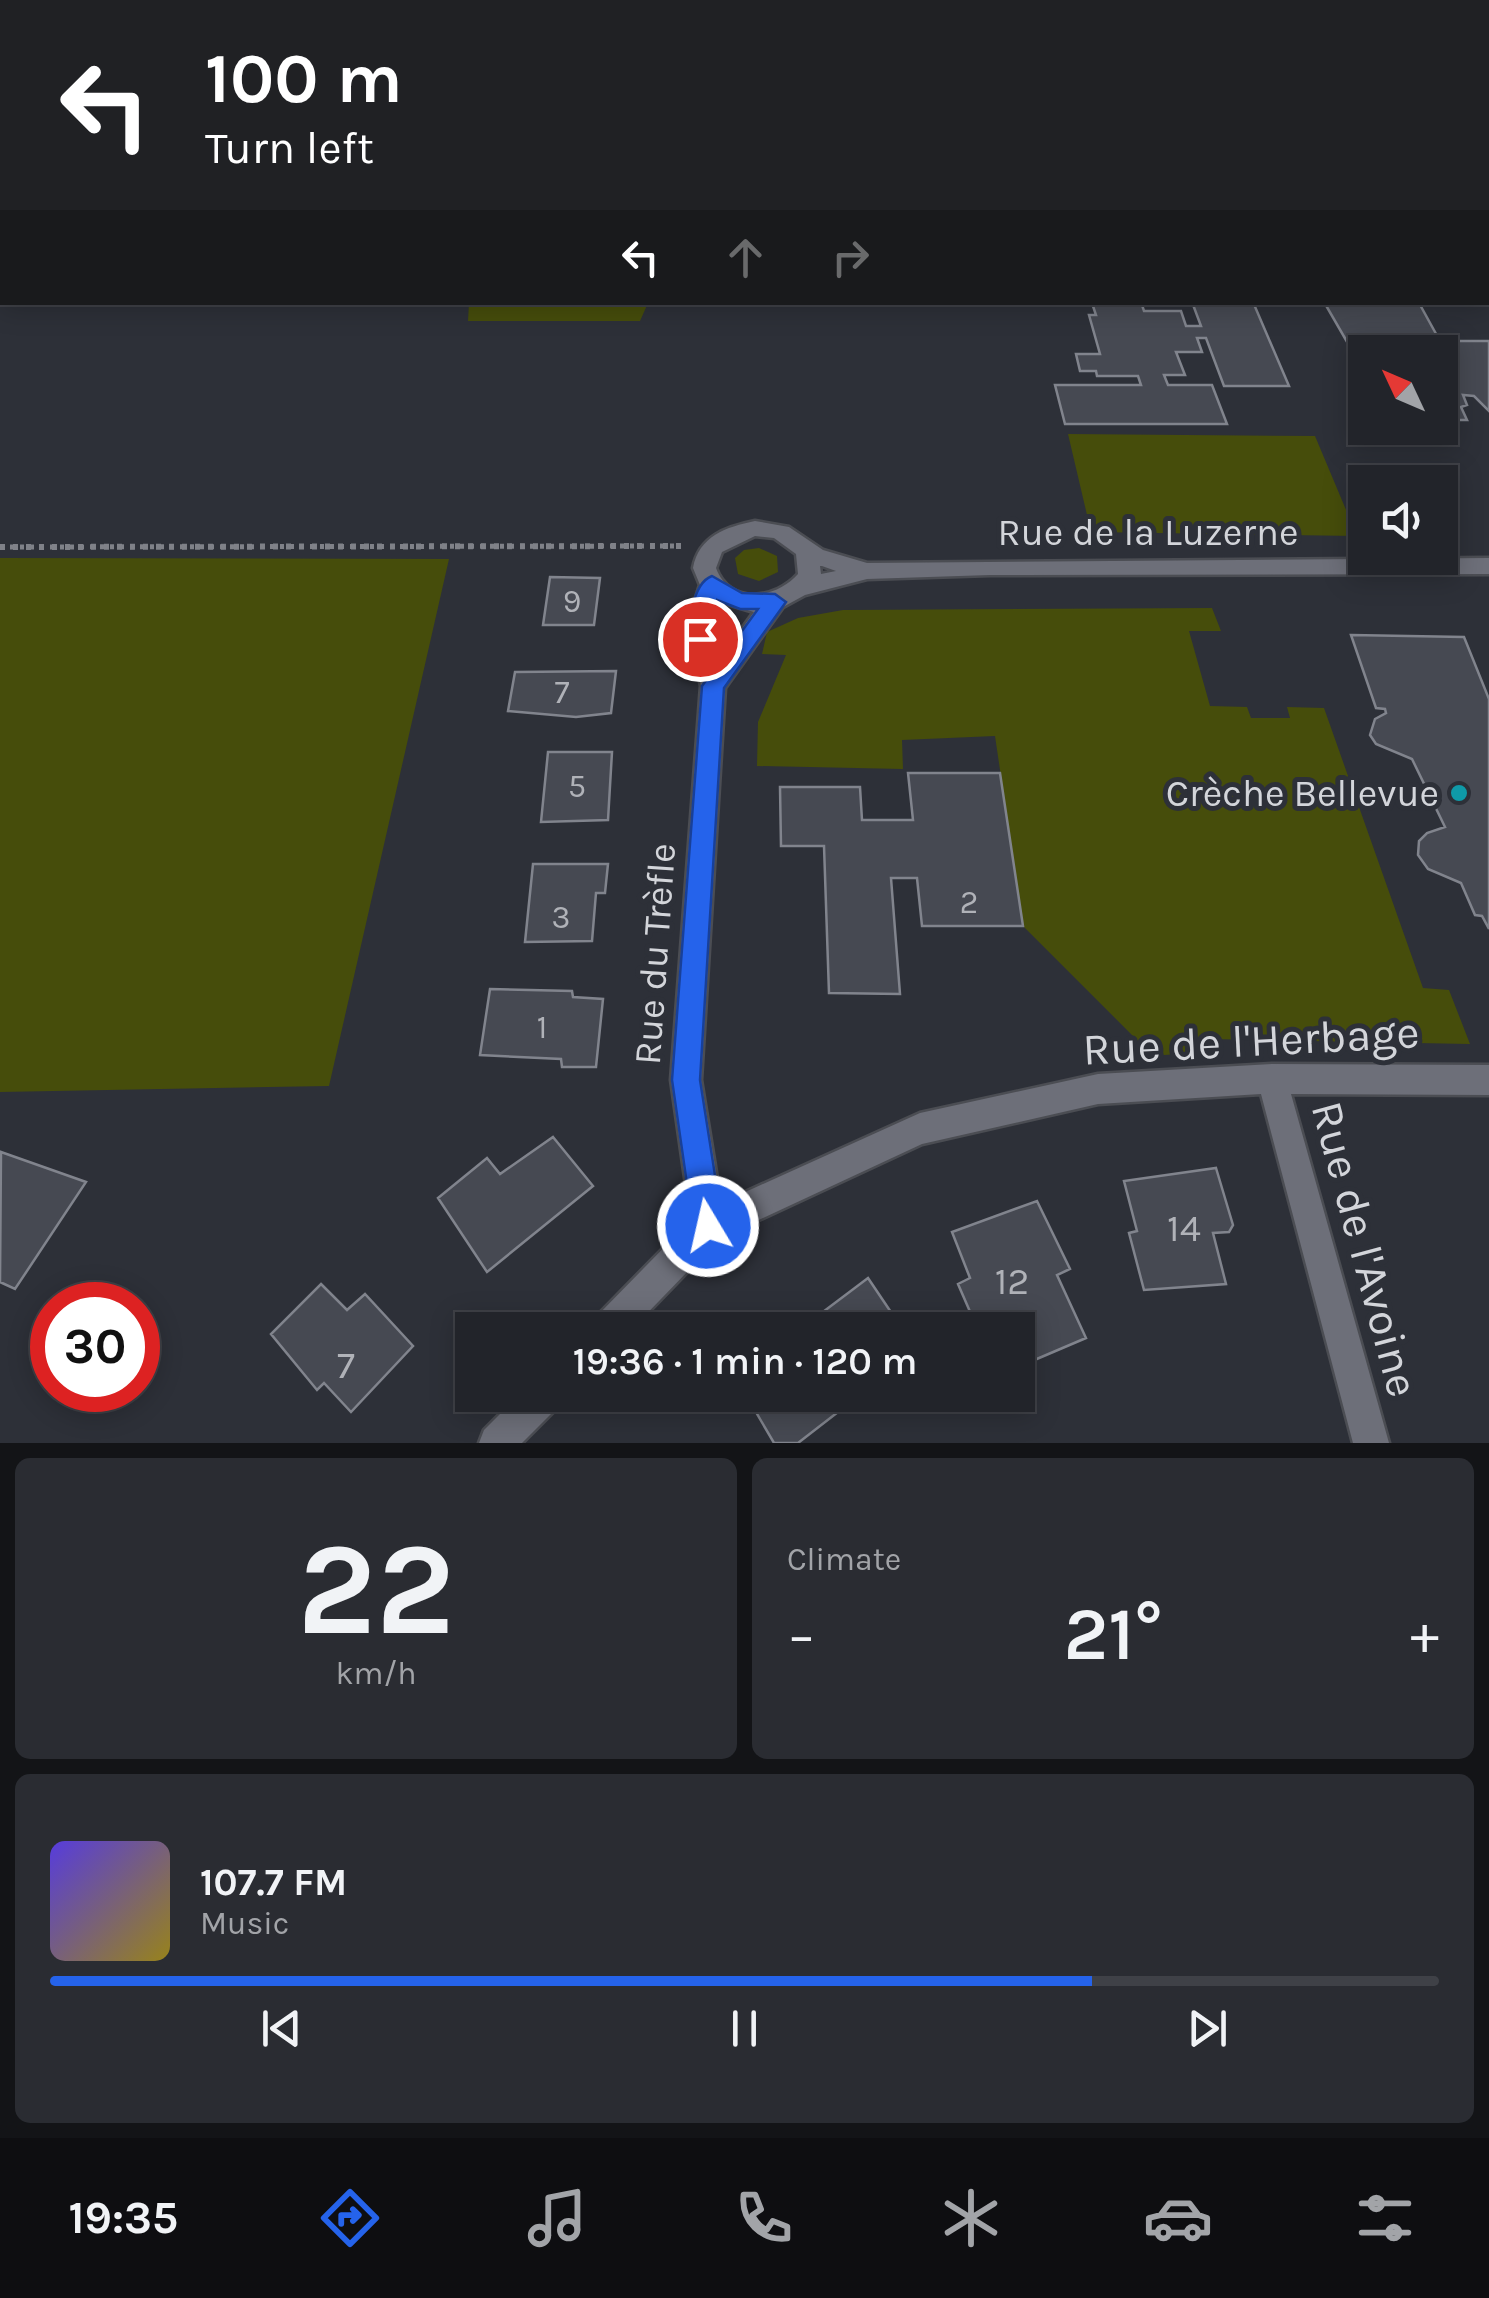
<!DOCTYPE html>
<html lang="en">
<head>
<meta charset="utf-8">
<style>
	:root { --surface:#22242a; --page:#2a2c32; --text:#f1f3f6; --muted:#a2a4a8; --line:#3f4147; --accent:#2563eb }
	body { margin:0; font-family:Karla,sans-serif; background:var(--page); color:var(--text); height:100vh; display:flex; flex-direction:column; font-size:38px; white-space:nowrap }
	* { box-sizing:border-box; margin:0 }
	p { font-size:32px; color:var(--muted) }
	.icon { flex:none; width:55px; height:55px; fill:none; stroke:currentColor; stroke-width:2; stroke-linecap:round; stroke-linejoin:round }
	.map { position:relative; height:1443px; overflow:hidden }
	.drawer { display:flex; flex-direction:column; gap:15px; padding:15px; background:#131417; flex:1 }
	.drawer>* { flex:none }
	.top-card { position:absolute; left:0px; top:0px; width:1490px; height:305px; box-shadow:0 5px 25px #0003,0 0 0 2px var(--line); background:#202124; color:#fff; overflow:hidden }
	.needle { width:65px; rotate:314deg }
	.buttons { position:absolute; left:1348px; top:335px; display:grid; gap:20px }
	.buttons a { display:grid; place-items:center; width:110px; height:110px; border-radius:0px; background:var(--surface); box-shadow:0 5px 25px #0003,0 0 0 2px var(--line); font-size:50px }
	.speed { position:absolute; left:30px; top:1282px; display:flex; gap:20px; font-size:50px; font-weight:700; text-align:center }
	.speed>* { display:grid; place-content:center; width:130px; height:130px; border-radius:50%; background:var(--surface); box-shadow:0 5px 25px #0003,0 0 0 2px var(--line); line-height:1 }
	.speed .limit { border:15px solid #d22; background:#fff; color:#111 }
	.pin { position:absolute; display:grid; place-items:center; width:85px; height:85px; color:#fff; margin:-42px; border:5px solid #fff; border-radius:50%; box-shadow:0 2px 10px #0007 }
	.me { position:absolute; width:110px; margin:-55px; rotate:351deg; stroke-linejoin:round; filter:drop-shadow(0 0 8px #0008) }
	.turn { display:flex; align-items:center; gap:35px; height:210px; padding:0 40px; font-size:45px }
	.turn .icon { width:130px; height:130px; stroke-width:2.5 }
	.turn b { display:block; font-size:70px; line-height:85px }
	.lanes { display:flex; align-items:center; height:95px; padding:0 40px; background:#0003; justify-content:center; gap:50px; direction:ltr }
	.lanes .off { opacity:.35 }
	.big { font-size:75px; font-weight:600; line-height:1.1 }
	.drawer .widget { flex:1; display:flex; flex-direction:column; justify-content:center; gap:15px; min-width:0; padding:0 35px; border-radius:15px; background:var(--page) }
	.drawer .dial { align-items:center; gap:0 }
	.dial b { font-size:130px; line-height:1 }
	.song { display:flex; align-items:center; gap:30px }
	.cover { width:120px; height:120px; border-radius:15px; background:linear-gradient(135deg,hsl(250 70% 55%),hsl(50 70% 35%)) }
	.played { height:10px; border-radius:5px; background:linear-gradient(90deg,var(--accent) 75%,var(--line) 75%) }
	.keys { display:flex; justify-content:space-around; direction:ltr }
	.heat { display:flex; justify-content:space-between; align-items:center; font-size:55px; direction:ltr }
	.drawer .tiles { flex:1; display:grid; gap:15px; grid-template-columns:1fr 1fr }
	.widget:last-child { grid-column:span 2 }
	.trip { position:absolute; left:455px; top:1312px; width:580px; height:100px; border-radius:0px; background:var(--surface); box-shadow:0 5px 25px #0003,0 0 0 2px var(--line); font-weight:600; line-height:100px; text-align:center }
	.menu { display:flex; height:160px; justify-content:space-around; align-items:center; background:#0e0e11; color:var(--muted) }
	.menu .icon { width:70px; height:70px }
	.menu .active { color:var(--accent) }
	.menu b { font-size:45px; color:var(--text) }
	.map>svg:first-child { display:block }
	.green { fill:#464d0b }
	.building { fill:#464952; stroke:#81848d; stroke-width:2.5 }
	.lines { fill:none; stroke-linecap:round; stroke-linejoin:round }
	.minor-casing { stroke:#4b4d53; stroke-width:5 }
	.secondary-casing { stroke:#4b4d53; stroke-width:5 }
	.path-far1 { stroke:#7f8188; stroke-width:5; stroke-dasharray:4 6; stroke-linecap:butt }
	.path { stroke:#7f8188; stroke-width:6; stroke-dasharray:5 8; stroke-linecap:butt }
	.minor { fill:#6d6f79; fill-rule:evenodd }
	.secondary { fill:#6d6f79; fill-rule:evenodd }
	.route { fill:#2563eb; stroke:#184099; stroke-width:2.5 }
	.culture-dot { fill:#0f9aa8; stroke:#2d3038; stroke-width:4 }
	.labels { text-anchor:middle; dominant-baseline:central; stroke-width:10; stroke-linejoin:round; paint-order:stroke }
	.number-label { font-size:32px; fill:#b0b2b8 }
	.street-label { font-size:38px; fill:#d3d5da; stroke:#2d3038 }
	.poi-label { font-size:38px; fill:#d3d5da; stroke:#2d3038; text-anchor:end }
	.near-number-label { font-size:38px; fill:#b0b2b8 }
	.near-street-label { font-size:45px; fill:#d3d5da; stroke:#2d3038 }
</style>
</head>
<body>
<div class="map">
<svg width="1489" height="1443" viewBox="0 0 1489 1443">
	<rect width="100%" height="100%" fill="#2d3038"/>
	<path class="green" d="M469,303V302L648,303L640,321H468Z
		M1068,434L1315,436L1357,536L1091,532Z
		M759,548L777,556L778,572L759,581L738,574L735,558L744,550Z
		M0,558L449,559L329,1086L0,1092Z
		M1212,608L1221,631H1189L1210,706L1247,707L1251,718H1290L1287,707L1324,708L1423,988L1449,990L1470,1044L1209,1039L1211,1051L1153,1056L1023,926L995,736L902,740L903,769L757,766L758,722L786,655L762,654L767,632L798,618L843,610Z"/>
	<path class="building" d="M1079,302H1141L1144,311H1181L1186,326H1201L1192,302H1253L1289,386H1224L1206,338H1197L1202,352H1176L1185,375H1164L1168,385H1212L1227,424H1065L1055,385H1141L1138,376H1097L1096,371H1080L1076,354H1100L1089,315H1096L1092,303Z
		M1324,302L1419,303L1440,341H1489V411L1474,396L1463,395L1467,405L1461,407L1467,420H1444L1447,429H1381L1440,428V352H1365V373Z
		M550,577L600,578L594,625H543Z
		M1351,635L1464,637L1489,699V929L1482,916L1475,915L1461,883L1428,869L1418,855L1419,841L1427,833L1445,827L1412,759L1376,744L1370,735L1375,719L1386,713L1385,709L1376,708Z
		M616,671L611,713L576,717L508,711L515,672Z
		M548,752H612L608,820L541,822Z
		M908,773H1000L1023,926H922L917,878H891L900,994L829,993L824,846H781L780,787H860L862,820H913Z
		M533,864H608L605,893H596L592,941L525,942Z
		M490,989L572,991L573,997L603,999L596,1067H562L561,1059L480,1055Z
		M553,1137L593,1186L487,1272L438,1198L487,1158L500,1174Z
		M1,1152L86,1182L15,1289L0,1282Z
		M1216,1168L1233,1225L1229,1232L1213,1233L1226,1284L1144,1290L1129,1233L1137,1231L1124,1181Z
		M1037,1201L1070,1269L1057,1275L1086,1338L1018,1367V1330H978L958,1284L970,1278L952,1232Z
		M868,1278L903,1330H799Z
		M321,1284L347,1310L365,1294L413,1346L351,1412L324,1383L317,1390L271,1334Z
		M746,1395H860L798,1443H774Z"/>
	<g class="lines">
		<defs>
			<path id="minor" d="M1216,0H1230L1231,2H1218Z
				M1488,236H1489V248H1488Z
				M755,521L789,527L823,550L867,563L1489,558V574L990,575L867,579L805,595L783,607L725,688L701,1080L721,1203L920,1113L1098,1074L1272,1064L1489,1065V1095L1291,1094L1389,1443H1353L1261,1094L1098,1104L922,1144L720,1238L631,1330H590L595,1318L691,1220L671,1080L701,686L687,625L700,585L693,568C699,536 726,527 755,521ZM755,536L774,538L796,554L798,574C776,599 730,606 716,568L722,552ZM820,566H822L836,571L821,574ZM718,601L754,612L719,660L711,625Z
				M519,1395H562L557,1408L522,1443H479L484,1430Z"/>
			<path id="secondary" d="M0,16H2V24H0Z
				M1488,17H1489V25H1488Z"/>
		</defs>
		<use href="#minor" class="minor-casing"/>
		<use href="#secondary" class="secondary-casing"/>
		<path class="path-far1" d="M0,547L681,546"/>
		<path class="path" d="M0,547L681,546"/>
		<use href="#minor" class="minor"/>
		<use href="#secondary" class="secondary"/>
	</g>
	<path class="route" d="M712,576L742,593L775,594L786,602L724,688L700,1080L723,1226L718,1237L708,1241L697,1237L693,1226L672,1080L702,686L758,609H740L717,600L708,645H693C685,627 693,583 712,576Z"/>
	<circle class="culture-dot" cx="1459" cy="793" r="10"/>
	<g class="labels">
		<g class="number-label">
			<text x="572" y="601">9</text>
			<text x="562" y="692">7</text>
			<text x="577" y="786">5</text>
			<text x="969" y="902">2</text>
			<text x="561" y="917">3</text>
			<text x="542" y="1027">1</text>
		</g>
		<g class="street-label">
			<text x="1148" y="532">Rue de la Luzerne</text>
			<text transform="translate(655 954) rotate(-86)">Rue du Trèfle</text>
		</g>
		<g class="poi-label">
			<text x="1439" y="793">Crèche Bellevue</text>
		</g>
		<g class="near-number-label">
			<text x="1184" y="1228">14</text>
			<text x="1012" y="1281">12</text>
			<text x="346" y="1365">7</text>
		</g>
		<g class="near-street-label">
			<text transform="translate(1251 1041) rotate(-3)">Rue de l'Herbage</text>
			<text transform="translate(1365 1249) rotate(75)">Rue de l'Avoine</text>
		</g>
	</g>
</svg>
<div class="buttons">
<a><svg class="needle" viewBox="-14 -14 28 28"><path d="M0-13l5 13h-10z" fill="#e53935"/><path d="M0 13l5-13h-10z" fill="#a2a4a8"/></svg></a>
<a><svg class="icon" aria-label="sound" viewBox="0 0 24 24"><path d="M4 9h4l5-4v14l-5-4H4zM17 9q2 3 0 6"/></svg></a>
</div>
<div class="speed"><div class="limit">30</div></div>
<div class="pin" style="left:700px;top:639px;background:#d93025"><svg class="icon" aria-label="arrive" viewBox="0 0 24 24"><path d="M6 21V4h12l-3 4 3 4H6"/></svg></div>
<svg class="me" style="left:708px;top:1226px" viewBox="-20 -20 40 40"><circle r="17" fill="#2563eb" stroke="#fff" stroke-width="3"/><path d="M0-11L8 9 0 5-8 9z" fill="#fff"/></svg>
<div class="trip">19:36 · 1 min · 120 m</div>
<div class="top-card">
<div class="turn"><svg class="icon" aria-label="left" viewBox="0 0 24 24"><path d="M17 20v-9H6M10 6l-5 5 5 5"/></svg><div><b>100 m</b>Turn left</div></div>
<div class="lanes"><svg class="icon" aria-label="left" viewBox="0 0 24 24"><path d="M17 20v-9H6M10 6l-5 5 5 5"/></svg><svg class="icon off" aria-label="ahead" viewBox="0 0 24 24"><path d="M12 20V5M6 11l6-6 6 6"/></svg><svg class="icon off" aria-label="right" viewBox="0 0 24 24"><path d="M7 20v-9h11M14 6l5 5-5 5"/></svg></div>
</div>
</div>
<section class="drawer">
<div class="tiles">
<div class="widget dial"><b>22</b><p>km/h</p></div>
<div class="widget"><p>Climate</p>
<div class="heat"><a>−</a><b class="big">21°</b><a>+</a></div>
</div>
<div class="widget">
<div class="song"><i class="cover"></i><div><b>107.7 FM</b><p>Music</p></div></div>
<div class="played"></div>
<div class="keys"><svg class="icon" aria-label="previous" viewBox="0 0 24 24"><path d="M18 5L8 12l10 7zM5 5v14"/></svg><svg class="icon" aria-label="pause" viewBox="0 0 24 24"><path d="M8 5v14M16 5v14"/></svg><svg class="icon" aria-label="next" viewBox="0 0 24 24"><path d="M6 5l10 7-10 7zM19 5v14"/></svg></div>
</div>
</div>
</section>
<nav class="menu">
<b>19:35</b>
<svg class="icon active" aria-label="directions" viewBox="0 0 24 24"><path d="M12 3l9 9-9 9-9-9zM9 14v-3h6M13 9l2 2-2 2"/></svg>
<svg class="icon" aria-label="music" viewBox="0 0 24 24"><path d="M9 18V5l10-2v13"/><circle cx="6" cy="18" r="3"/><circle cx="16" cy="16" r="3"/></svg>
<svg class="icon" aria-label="phone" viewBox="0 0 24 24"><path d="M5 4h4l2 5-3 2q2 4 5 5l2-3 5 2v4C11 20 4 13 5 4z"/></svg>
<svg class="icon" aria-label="climate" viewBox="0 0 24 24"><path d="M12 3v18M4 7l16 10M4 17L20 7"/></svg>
<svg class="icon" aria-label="car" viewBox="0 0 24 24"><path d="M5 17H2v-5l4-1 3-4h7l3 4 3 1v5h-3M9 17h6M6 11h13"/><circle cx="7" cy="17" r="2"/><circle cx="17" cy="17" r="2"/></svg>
<svg class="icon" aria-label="filters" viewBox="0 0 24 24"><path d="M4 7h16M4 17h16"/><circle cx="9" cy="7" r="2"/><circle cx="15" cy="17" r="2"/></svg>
</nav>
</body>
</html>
